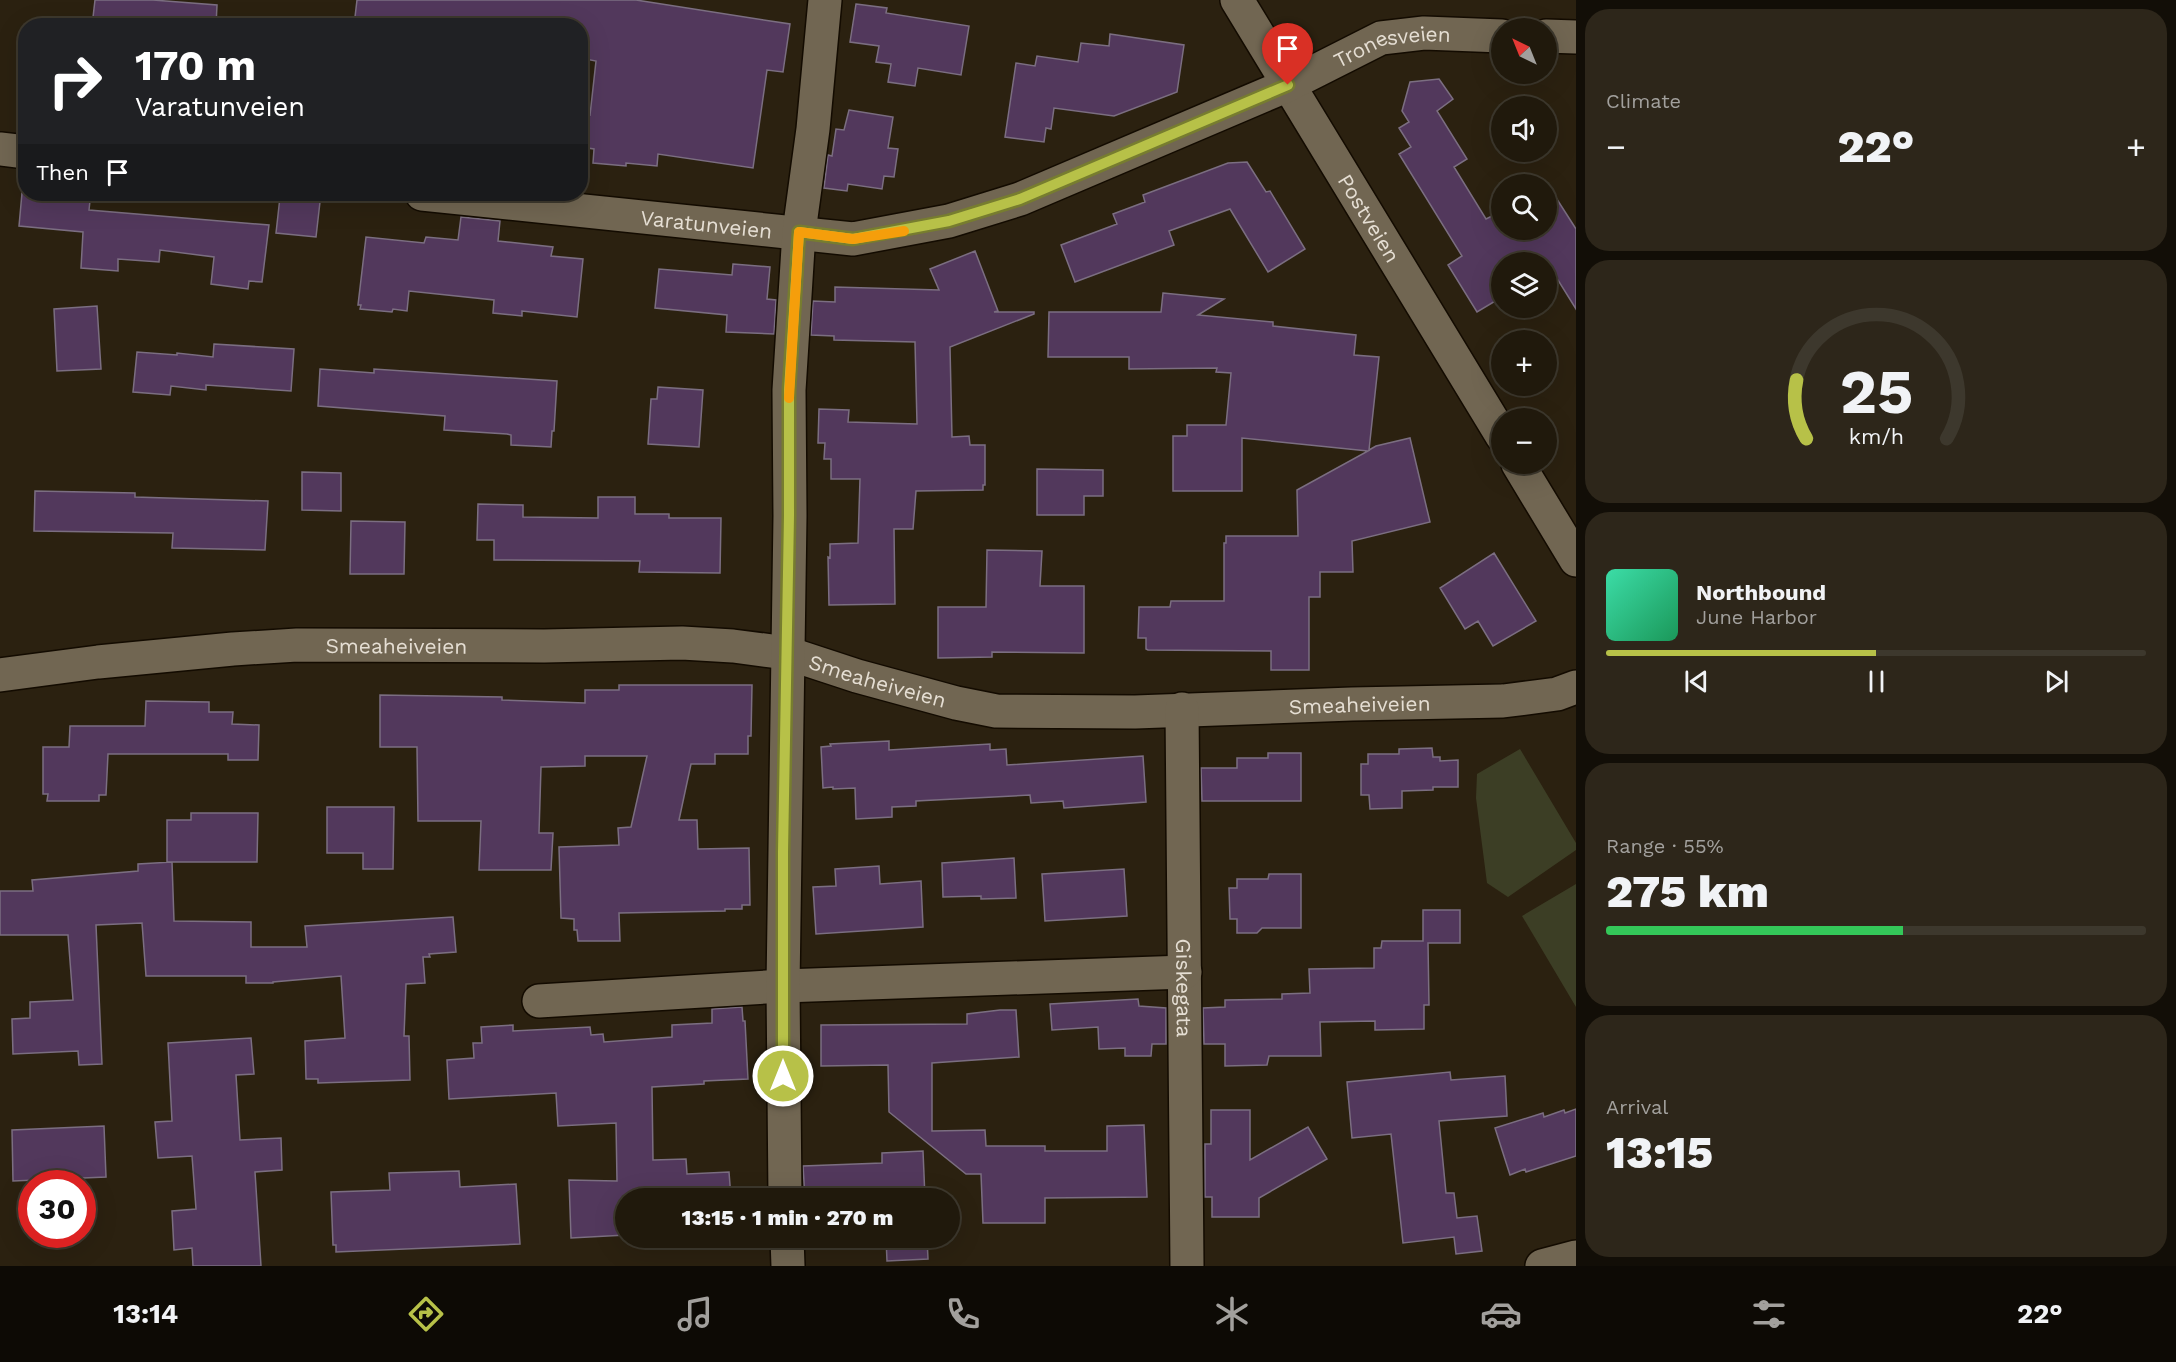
<!DOCTYPE html>
<html lang="en">
<head>
<meta charset="utf-8">
<style>
	:root { --surface:#20190c; --page:#2d261a; --text:#f1f3f6; --muted:#a2a09d; --line:#3d382d; --accent:#b7c148 }
	body { margin:0; font-family:"Work Sans",sans-serif; background:var(--page); color:var(--text); height:100vh; display:flex; flex-direction:column; font-size:22px; white-space:nowrap }
	* { box-sizing:border-box; margin:0 }
	p { font-size:20px; color:var(--muted) }
	.icon { flex:none; width:33px; height:33px; fill:none; stroke:currentColor; stroke-width:2; stroke-linecap:round; stroke-linejoin:round }
	.map { position:relative; flex:1; overflow:hidden }
	.details { display:flex; flex-direction:column; gap:9px; padding:9px; background:#120e07; width:600px }
	.details>* { flex:none }
	.top-card { position:absolute; left:18px; top:18px; width:570px; height:183px; border-radius:24px; box-shadow:0 6px 24px #0002,0 0 0 2px var(--line); background:#202124; color:#fff; overflow:hidden }
	.needle { width:39px; rotate:317deg }
	.tools { position:absolute; left:1491px; top:18px; display:grid; gap:12px }
	.tools a { display:grid; place-items:center; width:66px; height:66px; border-radius:50%; background:var(--surface); box-shadow:0 6px 24px #0002,0 0 0 2px var(--line); font-size:30px }
	.speed { position:absolute; left:18px; top:1170px; display:flex; gap:12px; font-size:30px; font-weight:700; text-align:center }
	.speed>* { display:grid; place-content:center; width:78px; height:78px; border-radius:50%; background:var(--surface); box-shadow:0 6px 24px #0002,0 0 0 2px var(--line); line-height:1 }
	.speed .limit { border:9px solid #d22; background:#fff; color:#111 }
	.pin { position:absolute; display:grid; place-items:center; width:51px; height:51px; color:#fff; margin:-62px -26px; border-radius:50% 50% 50% 0; rotate:-45deg; box-shadow:0 0 6px #0007 }
	.pin .icon { rotate:45deg }
	.me { position:absolute; width:66px; margin:-33px; rotate:0deg; stroke-linejoin:round; filter:drop-shadow(0 0 4px #0008) }
	.turn { display:flex; align-items:center; gap:21px; height:126px; padding:0 18px; font-size:27px }
	.turn .icon { width:78px; height:78px; stroke-width:2.5 }
	.turn b { display:block; font-size:42px; line-height:51px }
	.then { display:flex; align-items:center; height:57px; padding:0 18px; background:#0003; gap:12px; font-size:22px }
	.big { font-size:45px; font-weight:800; line-height:1.1 }
	.details .card { flex:1; display:flex; flex-direction:column; justify-content:center; gap:9px; min-width:0; padding:0 21px; border-radius:24px; background:var(--page) }
	.details .dial { align-items:center; gap:0 }
	.dial svg { height:156px; overflow:visible; fill:none; stroke:var(--line); stroke-width:7; stroke-linecap:round; text-anchor:middle }
	.dial text { fill:var(--text); stroke:none }
	.song { display:flex; align-items:center; gap:18px }
	.cover { width:72px; height:72px; border-radius:9px; background:linear-gradient(135deg,hsl(160 70% 55%),hsl(150 70% 35%)) }
	.played { height:6px; border-radius:3px; background:linear-gradient(90deg,var(--accent) 50%,var(--line) 50%) }
	.keys { display:flex; justify-content:space-around; direction:ltr }
	.heat { display:flex; justify-content:space-between; align-items:center; font-size:33px; direction:ltr }
	.charge { height:9px; border-radius:4px; background:linear-gradient(90deg,#34c759 55%,var(--line) 0) }
	.trip { position:absolute; left:615px; top:1188px; width:345px; height:60px; border-radius:30px; background:var(--surface); box-shadow:0 6px 24px #0002,0 0 0 2px var(--line); font-weight:800; line-height:60px; text-align:center }
	.menu { display:flex; height:96px; justify-content:space-around; align-items:center; background:#0d0a05; color:var(--muted) }
	.menu .icon { width:42px; height:42px }
	.menu .active { color:var(--accent) }
	.menu b { font-size:27px; color:var(--text) }
	main { display:flex; flex:1; min-height:0 }
	.map>svg:first-child { display:block }
	.green { fill:#3c3e25 }
	.building { fill:#52385c; stroke:#7b6e81; stroke-width:1.5 }
	.lines { fill:none; stroke-linecap:round; stroke-linejoin:round }
	.minor-casing { stroke:#130b00; stroke-width:36 }
	.minor { stroke:#716652; stroke-width:33 }
	.route-casing { stroke:#777d2f; stroke-width:15 }
	.route { stroke:#b7c148; stroke-width:10 }
	.slow { stroke:#f59e0b; stroke-width:10 }
	.labels { text-anchor:middle; dominant-baseline:central; stroke-width:6; stroke-linejoin:round; paint-order:stroke }
	.street-label { font-size:21px; fill:#e5ded3; stroke:#2b2110 }
</style>
</head>
<body>
<main>
<div class="map">
<svg width="1576" height="1266" viewBox="0 0 1576 1266">
	<rect width="100%" height="100%" fill="#2b2110"/>
	<path class="green" d="M1520,749L1576,843V850L1508,897L1487,883L1476,798L1477,774Z
		M1576,884V1007L1522,916Z"/>
	<path class="building" d="M95,0H153L217,5L216,26H92Z
		M357,0H636L790,24L783,72L767,70L753,168L658,154L657,166L626,163V166L593,163L594,149L580,147V113L590,115L596,61L580,58V26H562L507,18L506,26H419L355,17Z
		M856,4L887,8L886,13L969,26L961,75L918,68L915,86L888,82L891,64L876,62L879,46L850,42Z
		M1110,34L1184,45L1177,92L1114,116L1054,108L1051,129L1046,128L1044,142L1005,137L1016,63L1035,66L1037,56L1078,62L1081,43L1109,46Z
		M1439,79L1453,99L1437,111L1467,159L1454,167L1486,219L1494,215L1502,230H1546V182L1576,229V309L1558,280L1555,282L1546,268V262H1502V297L1477,312L1448,265L1462,256L1399,154L1411,147L1399,128L1409,122L1402,111L1410,82Z
		M849,110L893,117L888,148L898,149L894,177L884,176L882,189L848,184L847,191L824,188L828,155L832,156L836,129L844,130Z
		M1247,162L1266,192L1270,191L1305,249L1268,272L1230,209L1169,231L1174,245L1075,282L1061,245L1117,224L1113,214L1145,202L1143,195L1228,163Z
		M22,193L90,201L89,210L269,225L262,282L249,281L248,289L211,284L214,257L160,250L159,262L118,259V271L81,268L83,232L19,226Z
		M280,197L320,202L316,237L276,233Z
		M461,217L500,221L498,241L553,247L551,256L583,259L577,317L522,311V316L493,313L494,300L409,291L407,311L393,309L392,312L360,309L361,305H358L366,237L424,243L426,237L458,240Z
		M975,251L998,311L994,312H1034V314L950,347L952,437L969,436L970,445H985V485H983V490L916,491L913,529H894L895,604L829,605L828,557L830,558V544L858,543L860,479H831V459H824L825,443H818L819,409L849,410L848,422L917,424L915,342L834,340V336L811,335L813,301L835,302V287L939,290L930,269Z
		M733,264L770,267L767,299L776,300L774,334L726,332L727,315L655,308L659,269L732,275Z
		M1163,293L1224,299L1198,315L1273,322V326L1356,335L1354,355L1379,357L1369,450L1376,446L1410,438L1430,522L1352,541L1353,572H1320V597H1309V670H1271V651L1148,650L1146,649V638H1138L1139,607H1170L1171,601H1224V543H1226V536H1298L1297,490L1368,451L1242,438V491H1173V436H1187V425H1226L1231,373L1216,372L1217,368L1129,369V357H1048L1049,312H1161Z
		M97,306L101,369L57,371L54,309Z
		M214,344L294,349L291,391L206,385V390L171,386L170,395L133,392L137,352L177,355V353L213,357Z
		M320,369L374,373V369L557,381L554,431H552L551,447L511,445V435L507,434L444,430L445,416L318,406Z
		M658,387L703,390L699,447L648,444L651,399H657Z
		M1037,469L1103,470V496H1084V515H1037Z
		M302,472L341,473V511L302,510Z
		M35,491L135,493V497L268,501L265,550L172,548L173,533L34,531Z
		M598,497H635V514H669V518H721L720,573L639,572L640,561L494,560V540H477L478,504L523,505V517L598,518Z
		M351,521L405,522L404,574H350Z
		M987,550L1042,551L1040,586H1084V653L992,652V657L938,658V607H986Z
		M1494,553L1536,621L1493,646L1478,621L1465,629L1440,588Z
		M619,685H752L751,736H748V754H715V764H691L679,820H697L698,849L749,848L750,905H742V909H725V911L619,913L620,941H578L577,930H574V919L561,918L559,847L619,845L618,828L631,827L647,756H585V766L541,767L539,833H553L551,870H479L481,821H418L417,747H380V695L502,697V700L585,703V690H619Z
		M146,701L209,702V712H233L232,724L259,725L258,760H228V754H108L106,795H99V801H47L48,794H43V747H69L70,726H145Z
		M889,741V750L990,744V750L1006,749L1007,765L1143,756L1146,802L1064,808L1063,801L1031,803L1030,795L916,801V806L892,807V817L856,819L855,788L833,789V787L823,788L821,747L831,746L830,744Z
		M1432,748L1433,757H1440V761L1458,760V787H1433V790L1402,791V808L1370,809L1369,795H1361V764H1368V754H1399V749Z
		M1268,753H1301V801H1202L1201,768H1237V758H1268Z
		M327,807H394L393,869H363V853H327Z
		M191,813H258L257,862H167V820H191Z
		M1014,858L1016,898L981,899V896L943,897L942,863Z
		M172,862L174,921L251,922V947H307L305,926L453,917L456,952L429,954L430,957H423L425,983L406,984L404,1036H409L410,1080L318,1083V1079H306L305,1041L345,1038L341,976L273,982V983H246V976H146L142,923L96,925L102,1064L79,1065L78,1051L13,1054L12,1019L30,1018V1002L73,1000L68,935H0V891H33L32,880L138,871V864Z
		M879,866L880,884L921,881L923,927L816,934L813,887L836,886L835,869Z
		M1124,869L1127,916L1045,921L1042,874Z
		M1269,874H1301V928H1262L1257,933H1237V919H1230L1229,888H1237V879H1268Z
		M1423,910H1460V943H1428L1429,1005H1424V1029L1375,1030V1021L1320,1022L1321,1056H1269L1267,1065L1225,1066V1044H1204L1203,1008L1225,1007V1000L1282,999V994L1310,993L1309,969L1374,968V948H1381L1382,941H1423Z
		M1138,999L1139,1006L1166,1008V1044H1152L1151,1056H1125V1048L1099,1049L1098,1027L1052,1030L1050,1004Z
		M742,1007L743,1021H745L748,1079L704,1081V1084L652,1087L653,1160L686,1159L687,1174L729,1172L731,1198H626V1235L571,1238L569,1180L617,1181L616,1123L558,1126L556,1093L449,1099L447,1060L474,1058L473,1043H482L481,1027L513,1025V1031L590,1027L591,1035L603,1034L604,1042L672,1037V1025L712,1023V1009Z
		M1000,1010H1016L1019,1057L932,1063V1131L985,1130L986,1146H1045V1151H1107V1126L1144,1125L1147,1197L1045,1198V1223H983L981,1174H966L889,1112L888,1065L821,1066V1025L967,1024V1014Z
		M251,1038L254,1074L236,1075L240,1140L281,1138L282,1170L255,1172L261,1266H193L192,1248L174,1250L172,1211L196,1209L192,1156L158,1158L155,1122L172,1121L168,1043Z
		M1450,1072L1451,1080L1505,1076L1507,1116L1439,1121L1446,1193H1454L1457,1218L1477,1216L1482,1251L1456,1254L1454,1237L1403,1243L1391,1134L1352,1138L1347,1082Z
		M1576,1109V1156L1526,1172L1525,1169L1510,1175L1495,1128L1543,1113L1544,1117L1564,1110L1565,1113Z
		M1211,1110H1250V1160L1308,1127L1327,1159L1259,1198V1217H1212V1197H1205V1144H1211Z
		M104,1126L106,1177L13,1181L12,1130Z
		M923,1151L925,1198H805L803,1166L882,1163V1153Z
		M459,1171L460,1187L516,1184L520,1244L336,1252V1245H333L331,1192L390,1190L389,1173Z
		M886,1238H927L928,1259L887,1261Z"/>
	<g class="lines">
		<defs>
			<g id="minor">
				<path id="s1" d="M1237,0L1502,436"/>
				<path d="M1546,36L1576,37"/>
				<path d="M0,149L26,152"/>
				<path id="s2" d="M422,194L853,239L949,221L1020,199L1288,85L1381,38L1424,33L1502,36"/>
				<path d="M1518,464L1576,560"/>
				<path id="s3" d="M0,675L98,662L233,649L297,645L544,646L682,643L733,646L787,653L857,676L956,703L996,711L1135,712L1352,704L1503,701L1557,694L1576,687"/>
				<path id="s4" d="M1182,709L1187,1266"/>
				<path d="M539,1001L783,986L1185,972"/>
				<path d="M785,1198L783,986L790,516L789,390L799,232L813,129L825,0"/>
				<path d="M787,1238L788,1266"/>
				<path d="M1542,1266L1576,1257"/>
			</g>
		</defs>
		<use href="#minor" class="minor-casing"/>
		<use href="#minor" class="minor"/>
	</g>
	<g class="lines">
		<defs>
			<path id="route" d="M783,1076V852L789,516V390L799,232L853,239L949,221L1020,199L1288,85"/>
		</defs>
		<use href="#route" class="route-casing"/>
		<use href="#route" class="route"/>
		<path class="slow" d="M789,398L799,232L853,239L904,231"/>
	</g>
	<g class="labels">
		<g class="street-label">
			<text stroke="none"><textPath href="#s2" startOffset="1010">Tronesveien</textPath></text>
			<text stroke="none"><textPath href="#s1" startOffset="255">Postveien</textPath></text>
			<text stroke="none"><textPath href="#s2" startOffset="286">Varatunveien</textPath></text>
			<text stroke="none"><textPath href="#s3" startOffset="398">Smeaheiveien</textPath></text>
			<text stroke="none"><textPath href="#s3" startOffset="884">Smeaheiveien</textPath></text>
			<text stroke="none"><textPath href="#s3" startOffset="1370">Smeaheiveien</textPath></text>
			<text stroke="none"><textPath href="#s4" startOffset="279">Giskegata</textPath></text>
		</g>
	</g>
</svg>
<div class="tools">
<a><svg class="needle" viewBox="-14 -14 28 28"><path d="M0-13l5 13h-10z" fill="#e53935"/><path d="M0 13l5-13h-10z" fill="#a2a09d"/></svg></a>
<a><svg class="icon" aria-label="sound" viewBox="0 0 24 24"><path d="M4 9h4l5-4v14l-5-4H4zM17 9q2 3 0 6"/></svg></a>
<a><svg class="icon" aria-label="search" viewBox="0 0 24 24"><circle cx="10" cy="10" r="6"/><path d="M15 15l6 6"/></svg></a>
<a><svg class="icon" aria-label="layers" viewBox="0 0 24 24"><path d="M12 4l9 5-9 5-9-5zM3 14l9 5 9-5"/></svg></a>
<a>+</a>
<a>−</a>
</div>
<div class="speed"><div class="limit">30</div></div>
<div class="pin" style="left:1288px;top:85px;background:#d93025"><svg class="icon" aria-label="arrive" viewBox="0 0 24 24"><path d="M6 21V4h12l-3 4 3 4H6"/></svg></div>
<svg class="me" style="left:783px;top:1076px" viewBox="-20 -20 40 40"><circle r="17" fill="#b7c148" stroke="#fff" stroke-width="3"/><path d="M0-11L8 9 0 5-8 9z" fill="#fff"/></svg>
<div class="trip">13:15 · 1 min · 270 m</div>
<div class="top-card">
<div class="turn"><svg class="icon" aria-label="right" viewBox="0 0 24 24"><path d="M7 20v-9h11M14 6l5 5-5 5"/></svg><div><b>170 m</b>Varatunveien</div></div>
<div class="then">Then<svg class="icon" aria-label="arrive" viewBox="0 0 24 24"><path d="M6 21V4h12l-3 4 3 4H6"/></svg></div>
</div>
</div>
<section class="details">
<div class="card"><p>Climate</p>
<div class="heat"><a>−</a><b class="big">22°</b><a>+</a></div>
</div>
<div class="card dial"><svg viewBox="0 0 100 80">
<path d="M14 69A42 42 0 1 1 86 69"/>
<path d="M14 69A42 42 0 0 1 9 39" stroke="#b7c148"/>
<text x="50" y="56" font-size="32" font-weight="700">25</text>
<text x="50" y="72" font-size="11">km/h</text>
</svg></div>
<div class="card">
<div class="song"><i class="cover"></i><div><b>Northbound</b><p>June Harbor</p></div></div>
<div class="played"></div>
<div class="keys"><svg class="icon" aria-label="previous" viewBox="0 0 24 24"><path d="M18 5L8 12l10 7zM5 5v14"/></svg><svg class="icon" aria-label="pause" viewBox="0 0 24 24"><path d="M8 5v14M16 5v14"/></svg><svg class="icon" aria-label="next" viewBox="0 0 24 24"><path d="M6 5l10 7-10 7zM19 5v14"/></svg></div>
</div>
<div class="card"><p>Range · 55%</p><b class="big">275 km</b><div class="charge"></div></div>
<div class="card"><p>Arrival</p><b class="big">13:15</b></div>
</section>
</main>
<nav class="menu">
<b>13:14</b>
<svg class="icon active" aria-label="directions" viewBox="0 0 24 24"><path d="M12 3l9 9-9 9-9-9zM9 14v-3h6M13 9l2 2-2 2"/></svg>
<svg class="icon" aria-label="music" viewBox="0 0 24 24"><path d="M9 18V5l10-2v13"/><circle cx="6" cy="18" r="3"/><circle cx="16" cy="16" r="3"/></svg>
<svg class="icon" aria-label="phone" viewBox="0 0 24 24"><path d="M5 4h4l2 5-3 2q2 4 5 5l2-3 5 2v4C11 20 4 13 5 4z"/></svg>
<svg class="icon" aria-label="climate" viewBox="0 0 24 24"><path d="M12 3v18M4 7l16 10M4 17L20 7"/></svg>
<svg class="icon" aria-label="car" viewBox="0 0 24 24"><path d="M5 17H2v-5l4-1 3-4h7l3 4 3 1v5h-3M9 17h6M6 11h13"/><circle cx="7" cy="17" r="2"/><circle cx="17" cy="17" r="2"/></svg>
<svg class="icon" aria-label="filters" viewBox="0 0 24 24"><path d="M4 7h16M4 17h16"/><circle cx="9" cy="7" r="2"/><circle cx="15" cy="17" r="2"/></svg>
<b>22°</b>
</nav>
</body>
</html>
